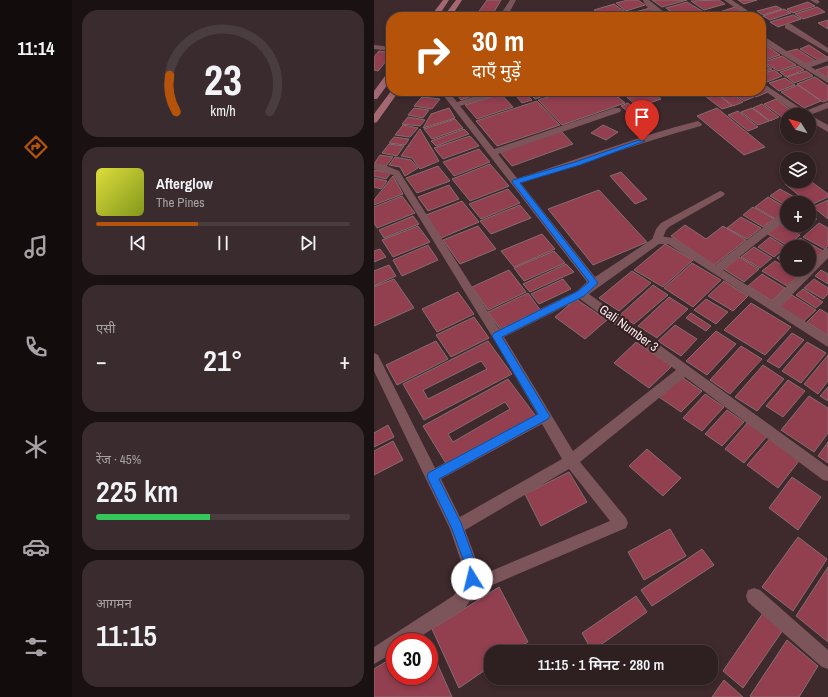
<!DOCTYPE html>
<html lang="hi">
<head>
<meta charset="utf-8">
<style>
	:root { --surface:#2e1f21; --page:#3a2c2e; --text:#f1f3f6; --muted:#a7a2a5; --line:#493d3f; --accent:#b45309 }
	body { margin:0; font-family:"Archivo Narrow","Noto Sans Devanagari",sans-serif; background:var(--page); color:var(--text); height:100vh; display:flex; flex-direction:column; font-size:15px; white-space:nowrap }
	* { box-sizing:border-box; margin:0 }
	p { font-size:13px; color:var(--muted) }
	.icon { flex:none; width:22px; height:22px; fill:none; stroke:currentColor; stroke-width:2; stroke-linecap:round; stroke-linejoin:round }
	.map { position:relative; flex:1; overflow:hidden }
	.sheet { display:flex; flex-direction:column; gap:10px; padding:10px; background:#191112; width:302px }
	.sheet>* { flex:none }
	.hud { position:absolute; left:12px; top:12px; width:380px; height:84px; border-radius:16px; box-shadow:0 2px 6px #0003,0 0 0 1px var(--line); background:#b45309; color:#fff; overflow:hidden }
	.needle { width:26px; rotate:307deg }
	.buttons { position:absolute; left:406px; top:108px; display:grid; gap:8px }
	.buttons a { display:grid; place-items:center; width:36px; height:36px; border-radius:50%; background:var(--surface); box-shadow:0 2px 6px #0003,0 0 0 1px var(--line); font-size:20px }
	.speed { position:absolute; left:12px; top:633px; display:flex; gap:8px; font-size:20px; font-weight:700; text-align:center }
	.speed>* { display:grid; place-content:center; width:52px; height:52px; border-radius:50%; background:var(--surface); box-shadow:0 2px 6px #0003,0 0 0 1px var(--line); line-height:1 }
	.speed .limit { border:6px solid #d22; background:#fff; color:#111 }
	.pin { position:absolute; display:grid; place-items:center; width:34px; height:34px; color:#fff; margin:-41px -17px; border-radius:50% 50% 50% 0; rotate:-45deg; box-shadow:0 0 4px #0007 }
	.pin .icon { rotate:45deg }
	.me { position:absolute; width:44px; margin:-22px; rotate:351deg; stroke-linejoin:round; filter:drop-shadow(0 0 3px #0008) }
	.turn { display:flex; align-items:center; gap:14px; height:84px; padding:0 20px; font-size:18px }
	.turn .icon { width:52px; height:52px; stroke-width:2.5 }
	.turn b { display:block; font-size:28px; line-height:34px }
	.big { font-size:30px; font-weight:600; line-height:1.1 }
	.sheet .widget { flex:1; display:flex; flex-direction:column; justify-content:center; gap:6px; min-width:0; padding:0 14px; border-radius:16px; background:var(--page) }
	.sheet .dial { align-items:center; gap:0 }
	.dial svg { height:104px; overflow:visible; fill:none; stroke:var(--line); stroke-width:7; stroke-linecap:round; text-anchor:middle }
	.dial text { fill:var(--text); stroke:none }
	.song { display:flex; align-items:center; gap:12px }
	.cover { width:48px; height:48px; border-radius:6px; background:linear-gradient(135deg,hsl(60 70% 55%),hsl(70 70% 35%)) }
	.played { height:4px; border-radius:2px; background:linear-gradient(90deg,var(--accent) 40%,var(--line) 40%) }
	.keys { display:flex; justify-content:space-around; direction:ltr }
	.heat { display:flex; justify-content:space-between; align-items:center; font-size:22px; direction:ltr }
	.charge { height:6px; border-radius:3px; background:linear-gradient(90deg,#34c759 45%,var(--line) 0) }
	.trip { position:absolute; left:110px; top:645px; width:234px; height:40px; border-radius:16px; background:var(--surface); box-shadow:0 2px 6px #0003,0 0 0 1px var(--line); font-weight:600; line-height:40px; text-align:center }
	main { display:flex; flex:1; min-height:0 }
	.dock { display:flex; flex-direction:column; width:72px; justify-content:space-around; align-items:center; background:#120c0d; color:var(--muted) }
	.dock .icon { width:28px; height:28px }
	.dock .on { color:var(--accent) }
	.dock b { font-size:18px; color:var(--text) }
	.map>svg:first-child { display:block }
	.building { fill:#923f50; stroke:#856d70; fill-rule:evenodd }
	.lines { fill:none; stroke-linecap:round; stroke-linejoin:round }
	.lane { fill:#7b555a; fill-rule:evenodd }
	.street { fill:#7b555a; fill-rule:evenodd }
	.secondary { fill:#a46872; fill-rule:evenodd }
	.route { fill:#1a73e8; stroke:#114b97 }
	.labels { text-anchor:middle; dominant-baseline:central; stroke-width:4; stroke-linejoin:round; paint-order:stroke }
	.street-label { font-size:13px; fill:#faecee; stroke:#331f22 }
</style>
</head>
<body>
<main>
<nav class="dock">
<b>11:14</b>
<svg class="icon on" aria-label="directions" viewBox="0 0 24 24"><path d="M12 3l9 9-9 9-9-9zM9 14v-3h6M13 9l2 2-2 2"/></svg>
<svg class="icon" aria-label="music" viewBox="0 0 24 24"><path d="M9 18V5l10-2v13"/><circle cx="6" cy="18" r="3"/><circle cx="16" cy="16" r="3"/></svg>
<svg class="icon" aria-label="phone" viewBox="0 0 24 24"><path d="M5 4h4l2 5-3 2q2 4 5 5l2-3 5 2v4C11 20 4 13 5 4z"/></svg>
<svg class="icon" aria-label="climate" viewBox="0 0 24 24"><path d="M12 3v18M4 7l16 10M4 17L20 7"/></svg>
<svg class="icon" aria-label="car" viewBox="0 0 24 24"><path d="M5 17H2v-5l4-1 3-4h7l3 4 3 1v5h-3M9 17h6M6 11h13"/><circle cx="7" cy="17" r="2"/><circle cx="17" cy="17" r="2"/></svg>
<svg class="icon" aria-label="filters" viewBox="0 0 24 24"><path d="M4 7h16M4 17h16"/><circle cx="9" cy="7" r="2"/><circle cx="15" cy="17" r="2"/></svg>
</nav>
<section class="sheet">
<div class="widget dial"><svg viewBox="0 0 100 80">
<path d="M14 69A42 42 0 1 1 86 69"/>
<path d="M14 69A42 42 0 0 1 9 41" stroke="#b45309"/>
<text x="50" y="56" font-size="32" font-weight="700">23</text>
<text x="50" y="72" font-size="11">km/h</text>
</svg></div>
<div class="widget">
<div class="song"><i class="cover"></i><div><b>Afterglow</b><p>The Pines</p></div></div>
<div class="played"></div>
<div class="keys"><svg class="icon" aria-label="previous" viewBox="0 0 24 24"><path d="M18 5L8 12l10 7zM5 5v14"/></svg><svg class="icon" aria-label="pause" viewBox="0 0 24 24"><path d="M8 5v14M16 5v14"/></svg><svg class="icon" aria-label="next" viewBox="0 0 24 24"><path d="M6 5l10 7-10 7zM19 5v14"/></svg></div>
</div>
<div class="widget"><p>एसी</p>
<div class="heat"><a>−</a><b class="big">21°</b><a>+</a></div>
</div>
<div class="widget"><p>रेंज · 45%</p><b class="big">225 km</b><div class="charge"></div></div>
<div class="widget"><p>आगमन</p><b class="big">11:15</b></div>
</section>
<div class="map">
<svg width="454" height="697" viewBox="0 0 454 697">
	<rect width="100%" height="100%" fill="#3e292c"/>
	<path class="building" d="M113,0H127L117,17H101Z
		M254,0H264L271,5L252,11L242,3Z
		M278,0H313L288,7Z
		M345,0L351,4L330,10L317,1Z
		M364,0H383L370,4Z
		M313,2L328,11L304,17L292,8Z
		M434,2L441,6L419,13L413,9Z
		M240,4L250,11L229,17L220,10Z
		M402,6L408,9L389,15L383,11Z
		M361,7L370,13L358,17H339L336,15Z
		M443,7L451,12L429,19L421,14Z
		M276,8L288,16L257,17L254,14Z
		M410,9L417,13L396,20L389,16Z
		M419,15L427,19L404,27L396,22Z
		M454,20V29L444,23Z
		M387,42L406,55L388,61Z
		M435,45L453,57L444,60L426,49Z
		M423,49L442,61L431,64L412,52Z
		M5,51L17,53V55L4,71L0,70V57Z
		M408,56L422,65L404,71L390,62Z
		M391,64L398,69L387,73V66Z
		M424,66L430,70L412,77L406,72Z
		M454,66V78L442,70Z
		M400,70L408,76L393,82L387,78V74Z
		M432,71L439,76L420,83L413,77Z
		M441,77L454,86V100L449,102L423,84Z
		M411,78L421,85L405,91L395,83Z
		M424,85L447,101L430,108L407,92Z
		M387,87L394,92L382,97L374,91H387Z
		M52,91H62L57,97L49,96Z
		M80,91H102L104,94L87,100Z
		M138,91H150L158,100L148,103Z
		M153,91H166L170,96L161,99Z
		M168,91H190L174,96Z
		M193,91H237L251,103L188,125L164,100Z
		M246,91H277L287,99L264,107Z
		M345,91H355L369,102L359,106L342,92Z
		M357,91H372L380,97L370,101Z
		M341,92L358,106L348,109L331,96Z
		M127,94L139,107L103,119L91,105Z
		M48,97L66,99L58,109L40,106Z
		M402,99L419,112L408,117L390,104Z
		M163,101L186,125L123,146L102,121Z
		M254,103L260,108L253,111L247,106Z
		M388,104L405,117L396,121L379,108Z
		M40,108L55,110L49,118L34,115Z
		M75,108L81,118L49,128L57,114Z
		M343,108L391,147L370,155L323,116Z
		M378,108L395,121L384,125L367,112Z
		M364,111L384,127L374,131L354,115Z
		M34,117L51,120L46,126L28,124Z
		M81,119L89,128L58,139L50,129Z
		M29,125L44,128L36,137L21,135Z
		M229,125L244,132L232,140L217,133Z
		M46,129L65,161L46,169L38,158L27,156Z
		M90,129L95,134L62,146L57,141Z
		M187,131L199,144L138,166L126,152Z
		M96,136L105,146L69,159L60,148Z
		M20,137L35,139L31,145L15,143Z
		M15,144L30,146L23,156L8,153Z
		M105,149L116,162L80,176L69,162Z
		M6,155L19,157L12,166L0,164Z
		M21,157L37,160L44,168L31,176L26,167L15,165Z
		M116,164L135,186L96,201L78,179Z
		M64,166L76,181L43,193L32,178Z
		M0,170L17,173L12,179L0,176Z
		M247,172L273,199L261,204L236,176Z
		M19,176L29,194L0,205V200Z
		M0,178L13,181L7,189L0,187Z
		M435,180L454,194V197L437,205L411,184L418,181H435Z
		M75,185L85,199L54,211L44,197Z
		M134,189L146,203L107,219L95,204Z
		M406,189L424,199L419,203H413V206L396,196Z
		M225,190L273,242L219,265L174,209Z
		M28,196L41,213L3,228L0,223V207Z
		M394,197L413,208V210L402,219L381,207Z
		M454,200V219L439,207Z
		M88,201L105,222L67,238L52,215Z
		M146,205L157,218L117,234L106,221Z
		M379,207L400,219L389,227L369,215Z
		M435,215L443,219L426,233L409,223L413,220V225H435Z
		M39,216L45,224L10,238L5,230Z
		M367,217L387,228L373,239L353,228Z
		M445,223L454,228V246L451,249L429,237Z
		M406,224L426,235L414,246L394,234Z
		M311,225L332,239L349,226L372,240L340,265L297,236Z
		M44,226L56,242L19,257L8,240Z
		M104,226L122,249L86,264L69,240Z
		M168,234L181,249L140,267L127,251Z
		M396,237L412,247L400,257L384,247Z
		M426,238L449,251L438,261L435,259V247H416Z
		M291,244L319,260L289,287L260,270Z
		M54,245L64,260L28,276L19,260Z
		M380,247L398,258L386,268L367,257Z
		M6,249L12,257L0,262V251Z
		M413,249V265L403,258Z
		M180,251L191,263L150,281L140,268Z
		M365,257L385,269L370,282L350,269Z
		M401,261L425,275L413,286L388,271Z
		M318,263L347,280L319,307L290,288Z
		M192,264L200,272L156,292L149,284Z
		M15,265L22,276L0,286V271Z
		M135,270L152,292L114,310L98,287Z
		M447,270L454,274V284L441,276Z
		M258,271L277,283L245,311L225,298Z
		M388,274L411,288L398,301L374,286Z
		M20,279L40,308L0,326V287Z
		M189,279L197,289L165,304L157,294Z
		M440,279L454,288V294L449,299L430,288Z
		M350,281L374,296L359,311L334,296Z
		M279,285L294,295L260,324L246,315Z
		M429,289L449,302L442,308L422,295Z
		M84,292L100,314L63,332L48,309Z
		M154,293L167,311L127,330L114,312Z
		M418,295L442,310L429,322L405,307Z
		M295,297L314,309L283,338L264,326Z
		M202,299L233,320L211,339L181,317Z
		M332,299L354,312L342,324L320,310Z
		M377,303L417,327L391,355L350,330Z
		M446,309L454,314V336L433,322Z
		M317,313L337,326L332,331L312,318Z
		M100,317L115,338L77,357L62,335Z
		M301,325L323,339L307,356L284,341Z
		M342,331L362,344L333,375L312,361Z
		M418,333L430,340L405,368L393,361Z
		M62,341L74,359L23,385L12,365Z
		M114,341L138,374L50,420L29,384ZM107,361L113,369L54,399L49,390Z
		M262,342L298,366L275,388L240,363Z
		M433,342L452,353L427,383L408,371Z
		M367,346L388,359L356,394L336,380Z
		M454,355V381L444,394L430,384Z
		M389,365L410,379L383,411L361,397Z
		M306,376L328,391L307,412L285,397Z
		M134,379L164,419L76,470L49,426ZM131,402L136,409L79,442L74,434Z
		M414,380L431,391L409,417L392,406Z
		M454,387V401L446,396Z
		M331,394L350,407L328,431L309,418Z
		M435,396L454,408V433L440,452L407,430Z
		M353,410L370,422L348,446L331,434Z
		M374,422L394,435L370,463L351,449Z
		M14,425L20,437L0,447V433Z
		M398,436L428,457L404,488L373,465Z
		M19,441L29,460L0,475V451Z
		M454,442V463L444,456Z
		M273,449L307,478L289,496L255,466Z
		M195,472L213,502L167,526L151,494Z
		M418,477L447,497L424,530L395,508Z
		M296,529L312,556L270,580L254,552Z
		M424,537L453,559L419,611L388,587Z
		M328,549L340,565L278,606L267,590Z
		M454,567V642L422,616Z
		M125,587L154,642L138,652H117V666L85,688L58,629Z
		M262,596L273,612L218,651L208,633Z
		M389,613L409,630L369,688L349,671Z
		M413,640L444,666L425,697H377L376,696Z
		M55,645L78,697H0V669L21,656V676H55Z
		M350,680L369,697H338Z"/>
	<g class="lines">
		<path class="lane" d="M0,45L17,47V51L0,49Z
			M324,121L328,124L327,126C265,143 205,165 144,184H138L136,182L138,180C200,161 261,137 324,121Z
			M346,191L349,192L351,194L349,196L295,227L292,230L287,243H279L278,240L282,229L287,223Z"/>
		<path class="street" d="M136,0H142L133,17H125Z
			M269,0H275L296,17C286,17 272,10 269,0Z
			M350,0H358L383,17H374Z
			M436,0H444L446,2L443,4Z
			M411,24H417L454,48V53L411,28Z
			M387,37H391L431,63L454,56V61L437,67L454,77V83L387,42Z
			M387,82L431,111L454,102V108L436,115L454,125V132L435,121V115H425L387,88Z
			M66,91H74L83,102L118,91H131L130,93L86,106L120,149L240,108H246L247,110L246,112L124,154L221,277L283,236L300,238L341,265L409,212L413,211V219L349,270L398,301L430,269H435V264L450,249L454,248V258L407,306L454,336V347L294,244H285L215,294L454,467V481L449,480L311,377L206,462L252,518L254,523L252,528L102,592L91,608L38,642H21V652L0,664V647L79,596L89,584L90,570L76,529L0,371V353L4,355L61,468L163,414L119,338L19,175L0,169V163L13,166L25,171L125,329L203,291L213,282ZM206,299L302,370L199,451L130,337ZM168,424L188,459L86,517L67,479ZM195,469L236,521L105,576L106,570L91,530Z
			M380,588L386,590L454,650V669L448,667L374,602L372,596L374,590Z"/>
		<path class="secondary" d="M69,0H75L64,17H56Z
			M82,0H88L77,17H69Z
			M14,72H17V80L3,99H0V91Z
			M17,91H25L3,122L0,123V114Z"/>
	</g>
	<path class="route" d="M265,140L271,141L206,165L146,183L224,283L210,296L128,337L174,413L176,416L174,419L65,479L87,523L104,570L102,583L98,585L94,583L92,579L93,570L78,529L53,477L54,473L164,414L118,336L120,333L204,291L215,282L138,182L139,180L201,162Z"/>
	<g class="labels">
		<g class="street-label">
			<text transform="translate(255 328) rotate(36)">Gali Number 3</text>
		</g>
	</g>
</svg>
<div class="buttons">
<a><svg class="needle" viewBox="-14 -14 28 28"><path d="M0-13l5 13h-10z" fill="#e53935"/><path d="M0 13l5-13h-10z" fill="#a7a2a5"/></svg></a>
<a><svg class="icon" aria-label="layers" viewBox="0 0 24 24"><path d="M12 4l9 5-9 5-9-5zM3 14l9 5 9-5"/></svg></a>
<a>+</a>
<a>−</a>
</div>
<div class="speed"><div class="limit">30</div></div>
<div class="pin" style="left:268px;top:141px;background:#d93025"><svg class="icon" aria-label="arrive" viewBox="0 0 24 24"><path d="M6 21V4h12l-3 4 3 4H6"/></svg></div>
<svg class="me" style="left:98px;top:579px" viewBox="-20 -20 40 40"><circle r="19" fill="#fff"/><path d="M0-13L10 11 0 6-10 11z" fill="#1a73e8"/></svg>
<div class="trip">11:15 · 1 मिनट · 280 m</div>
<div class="hud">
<div class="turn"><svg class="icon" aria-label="right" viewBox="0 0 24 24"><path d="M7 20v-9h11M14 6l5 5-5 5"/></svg><div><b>30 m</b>दाएँ मुड़ें</div></div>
</div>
</div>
</main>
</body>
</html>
